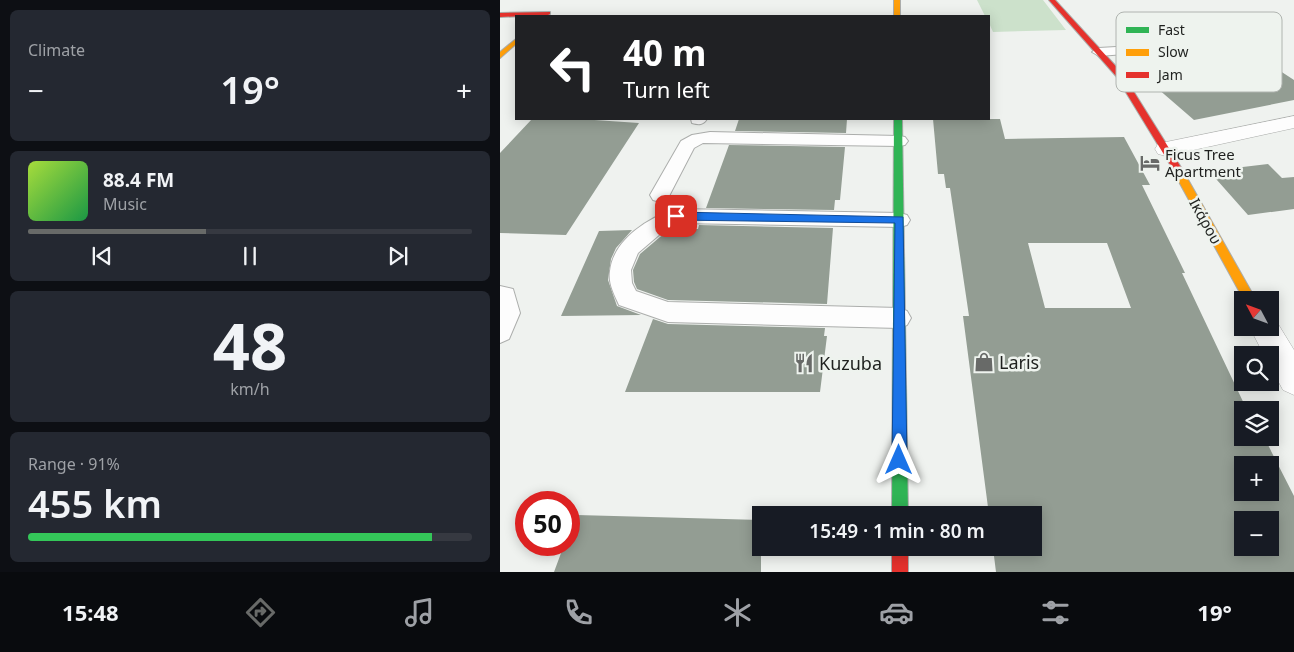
<!DOCTYPE html>
<html lang="en">
<head>
<meta charset="utf-8">
<style>
	:root { --surface:#171b24; --page:#242831; --text:#f1f3f6; --muted:#9ea1a6; --line:#363941; --accent:#686a68 }
	body { margin:0; font-family:"Noto Sans",sans-serif; background:var(--page); color:var(--text); height:100vh; display:flex; flex-direction:column; font-size:19px; white-space:nowrap }
	* { box-sizing:border-box; margin:0 }
	p { font-size:16px; color:var(--muted) }
	.icon { flex:none; width:28px; height:28px; fill:none; stroke:currentColor; stroke-width:2; stroke-linecap:round; stroke-linejoin:round }
	.map { position:relative; flex:1; overflow:hidden }
	.sheet { display:flex; flex-direction:column; gap:10px; padding:10px; background:#0d0f14; width:500px }
	.sheet>* { flex:none }
	.hud { position:absolute; left:15px; top:15px; width:475px; height:105px; border-radius:0px; box-shadow:0 2px 12px #0003; background:#202124; color:#fff; overflow:hidden }
	.needle { width:32px; rotate:311deg }
	.fabs { position:absolute; left:734px; top:291px; display:grid; gap:10px }
	.fabs a { display:grid; place-items:center; width:45px; height:45px; border-radius:0px; background:var(--surface); box-shadow:0 2px 12px #0003; font-size:25px }
	.speed { position:absolute; left:15px; top:491px; display:flex; gap:10px; font-size:25px; font-weight:700; text-align:center }
	.speed>* { display:grid; place-content:center; width:65px; height:65px; border-radius:50%; background:var(--surface); box-shadow:0 2px 12px #0003; line-height:1 }
	.speed .limit { border:8px solid #d22; background:#fff; color:#111 }
	.pin { position:absolute; display:grid; place-items:center; width:42px; height:42px; color:#fff; margin:-21px; border-radius:10px; box-shadow:0 2px 8px #0006 }
	.me { position:absolute; width:55px; margin:-28px; rotate:0deg; stroke-linejoin:round; filter:drop-shadow(0 0 4px #0008) }
	.turn { display:flex; align-items:center; gap:18px; height:105px; padding:0 25px; font-size:22px }
	.turn .icon { width:65px; height:65px; stroke-width:2.5 }
	.turn b { display:block; font-size:35px; line-height:42px }
	.big { font-size:38px; font-weight:600; line-height:1.1 }
	.sheet .tile { flex:1; display:flex; flex-direction:column; justify-content:center; gap:8px; min-width:0; padding:0 18px; border-radius:8px; background:var(--page) }
	.sheet .dial { align-items:center; gap:0 }
	.dial b { font-size:65px; line-height:1 }
	.song { display:flex; align-items:center; gap:15px }
	.cover { width:60px; height:60px; border-radius:8px; background:linear-gradient(135deg,hsl(80 70% 55%),hsl(140 70% 35%)) }
	.played { height:5px; border-radius:2px; background:linear-gradient(90deg,var(--accent) 40%,var(--line) 40%) }
	.keys { display:flex; justify-content:space-around; direction:ltr }
	.heat { display:flex; justify-content:space-between; align-items:center; font-size:28px; direction:ltr }
	.charge { height:8px; border-radius:4px; background:linear-gradient(90deg,#34c759 91%,var(--line) 0) }
	.trip { position:absolute; left:252px; top:506px; width:290px; height:50px; border-radius:0px; background:var(--surface); box-shadow:0 2px 12px #0003; font-weight:600; line-height:50px; text-align:center }
	.tabs { display:flex; height:80px; justify-content:space-around; align-items:center; background:#090b0e; color:var(--muted) }
	.tabs .icon { width:35px; height:35px }
	.tabs .current { color:var(--accent) }
	.tabs b { font-size:22px; color:var(--text) }
	main { display:flex; flex:1; min-height:0 }
	.map>svg:first-child { display:block }
	.green { fill:#cce1cb }
	.building { fill:#939d93; fill-rule:evenodd }
	.lines { fill:none; stroke-linecap:round; stroke-linejoin:round }
	.lane-casing { stroke:#acaeac; stroke-width:2 }
	.street-casing { stroke:#acaeac; stroke-width:1 }
	.fast-casing { stroke:#acaeac; stroke-width:2 }
	.slow-casing { stroke:#acaeac; stroke-width:2 }
	.jam-casing { stroke:#acaeac; stroke-width:2 }
	.lane { fill:#fdfdfd; fill-rule:evenodd }
	.street { fill:#fdfdfd; fill-rule:evenodd }
	.fast { fill:#30b455; fill-rule:evenodd }
	.slow { fill:#ff9f0a; fill-rule:evenodd }
	.jam { fill:#e5322d; fill-rule:evenodd }
	.route { fill:#1a73e8; stroke:#114b97 }
	.labels { text-anchor:middle; dominant-baseline:central; stroke-width:5; stroke-linejoin:round; paint-order:stroke }
	.far-poi-label { font-size:15px; fill:#1f211f; stroke:#eef3ee; text-anchor:start }
	.far-street-label { font-size:15px; fill:#1f211f; stroke:#eef3ee }
	.poi-label { font-size:18px; fill:#1f211f; stroke:#eef3ee; text-anchor:start }
	.key { fill:#eef3ee; stroke:#b0b4b0; stroke-width:1 }
	.key-label { font-size:14px; fill:#1f211f }
</style>
</head>
<body>
<main>
<section class="sheet">
<div class="tile"><p>Climate</p>
<div class="heat"><a>−</a><b class="big">19°</b><a>+</a></div>
</div>
<div class="tile">
<div class="song"><i class="cover"></i><div><b>88.4 FM</b><p>Music</p></div></div>
<div class="played"></div>
<div class="keys"><svg class="icon" aria-label="previous" viewBox="0 0 24 24"><path d="M18 5L8 12l10 7zM5 5v14"/></svg><svg class="icon" aria-label="pause" viewBox="0 0 24 24"><path d="M8 5v14M16 5v14"/></svg><svg class="icon" aria-label="next" viewBox="0 0 24 24"><path d="M6 5l10 7-10 7zM19 5v14"/></svg></div>
</div>
<div class="tile dial"><b>48</b><p>km/h</p></div>
<div class="tile"><p>Range · 91%</p><b class="big">455 km</b><div class="charge"></div></div>
</section>
<div class="map">
<svg width="794" height="572" viewBox="0 0 794 572">
	<rect width="100%" height="100%" fill="#eff2ef"/>
	<path class="green" d="M477,0H543L566,30L493,32L489,23V16H485Z"/>
	<path class="building" d="M771,65L794,80V100L694,120L657,88L730,76L726,73Z
		M32,119H80L139,123L66,235L0,233V153Z
		M239,119H347L346,133L235,131Z
		M433,119H500L505,139L624,137L650,185H642L685,273H682L747,410H742V438H760L763,443H767L794,496V572H496L493,548H534V515H489L463,316H469L450,188H446L444,174H438ZM528,243H607L631,308H545ZM742,465H770V492H742ZM742,520H770V548H742Z
		M229,145L345,147L340,200H335L334,210L206,208Z
		M768,164L782,178L794,177V209L748,215L709,171Z
		M199,225L333,228L327,304L168,300L137,289L134,282L133,270L140,254L160,237L172,229H198Z
		M132,230L116,248L111,259L108,280L117,306L141,315L61,316L99,231Z
		M153,319L168,324L325,328L324,336H327L320,392H125Z
		M77,515L261,520V572H54L64,545H69V534Z"/>
	<g class="lines">
		<defs>
			<path id="lane" d="M633,46L638,47L640,50L638,53L599,56L592,52L599,48Z
				M191,119H207C203,125 199,125 192,123Z
				M210,132L399,136L405,137L408,141L405,145L399,146L203,143L194,148L167,200L160,202L153,200L150,195L181,141L192,135Z
				M176,209L400,213L407,215L410,220L407,225L400,227L179,223L159,235L138,253L131,270L132,283L136,291L168,302L399,308L407,311L411,318L407,325L399,328L168,322L119,305C114,294 108,283 110,271C113,240 149,217 176,209Z
				M0,286L13,289L20,313L9,339L0,343Z"/>
			<path id="street" d="M794,116V128L666,156L658,154L655,149L658,144L666,142Z
				M770,317L775,319L794,350V395L783,390L770,366V355H764L750,328H770Z"/>
			<path id="fast" d="M394,119H402L408,515H392Z"/>
			<path id="slow" d="M394,0H400V16H394Z
				M16,39V44L0,58V52Z
				M677,166L682,169L756,300H744L672,169Z"/>
			<path id="jam" d="M549,0H555L622,73L682,169L680,171H674L616,76Z
				M50,12V14L48,15L0,17V13Z
				M392,548H408V572H392Z"/>
		</defs>
		<use href="#lane" class="lane-casing"/>
		<use href="#street" class="street-casing"/>
		<use href="#fast" class="fast-casing"/>
		<use href="#slow" class="slow-casing"/>
		<use href="#jam" class="jam-casing"/>
		<use href="#lane" class="lane"/>
		<use href="#street" class="street"/>
		<use href="#fast" class="fast"/>
		<use href="#slow" class="slow"/>
		<use href="#jam" class="jam"/>
	</g>
	<path class="route" d="M176,212L403,217L407,460L404,465L399,467L394,465L392,460L395,223L176,220L171,216Z"/>
	<defs>
		<symbol id="hotel-bare" viewBox="-9 -9 18 18"><path d="M-6-4.5h1.5V1H6V5H4.5V3h-9V5H-6ZM-4 0a1.8 1.8 0 1 1 3.6 0ZM.5 0V-2.5h3Q6-2.5 6 0Z" fill="#686a68" stroke="#eef3ee" stroke-width="2.5" paint-order="stroke"/></symbol>
		<symbol id="shop-bare" viewBox="-9 -9 18 18"><path d="M-5-2.5h2.3a2.7 3.5 0 0 1 5.4 0H5L5.5 6h-11ZM-1.5-2.5h3a1.5 2.3 0 0 0-3 0Z" fill="#686a68" stroke="#eef3ee" stroke-width="2.5" paint-order="stroke"/></symbol>
		<symbol id="restaurant-bare" viewBox="-9 -9 18 18"><path d="M-5-6h1v4h1v-4h1v4h1v-4h1v5L-1.5 .5V6h-2V.5L-5-1ZM5-6V6H3V1.5H1.5Q1.5-4 5-6Z" fill="#686a68" stroke="#eef3ee" stroke-width="2.5" paint-order="stroke"/></symbol>
	</defs>
	<g fill-rule="evenodd">
		<use href="#hotel-bare" x="636" y="149" width="28" height="28"/>
		<use href="#shop-bare" x="470" y="348" width="28" height="28"/>
		<use href="#restaurant-bare" x="290" y="349" width="28" height="28"/>
	</g>
	<g class="labels">
		<g class="far-poi-label">
			<text x="665" y="154">Ficus Tree<tspan x="665" dy="17">Apartment</tspan></text>
		</g>
		<g class="far-street-label">
			<text transform="translate(706 221) rotate(61)">Ικάρου</text>
		</g>
		<g class="poi-label">
			<text x="499" y="362">Laris</text>
			<text x="319" y="363">Kuzuba</text>
		</g>
	</g>
	<rect x="616" y="12" width="166" height="80" rx="8" class="key"/>
	<rect x="626" y="27" width="23" height="6" fill="#30b455"/>
	<rect x="626" y="49" width="23" height="7" fill="#ff9f0a"/>
	<rect x="626" y="72" width="23" height="6" fill="#e5322d"/>
	<g class="key-label">
		<text x="658" y="35">Fast</text>
		<text x="658" y="57">Slow</text>
		<text x="658" y="80">Jam</text>
	</g>
</svg>
<div class="fabs">
<a><svg class="needle" viewBox="-14 -14 28 28"><path d="M0-13l5 13h-10z" fill="#e53935"/><path d="M0 13l5-13h-10z" fill="#9ea1a6"/></svg></a>
<a><svg class="icon" aria-label="search" viewBox="0 0 24 24"><circle cx="10" cy="10" r="6"/><path d="M15 15l6 6"/></svg></a>
<a><svg class="icon" aria-label="layers" viewBox="0 0 24 24"><path d="M12 4l9 5-9 5-9-5zM3 14l9 5 9-5"/></svg></a>
<a>+</a>
<a>−</a>
</div>
<div class="speed"><div class="limit">50</div></div>
<div class="pin" style="left:176px;top:216px;background:#d93025"><svg class="icon" aria-label="arrive" viewBox="0 0 24 24"><path d="M6 21V4h12l-3 4 3 4H6"/></svg></div>
<svg class="me" style="left:399px;top:460px" viewBox="-20 -20 40 40"><path d="M0-17L14 15 0 8-14 15z" fill="#1a73e8" stroke="#fff" stroke-width="4"/></svg>
<div class="trip">15:49 · 1 min · 80 m</div>
<div class="hud">
<div class="turn"><svg class="icon" aria-label="left" viewBox="0 0 24 24"><path d="M17 20v-9H6M10 6l-5 5 5 5"/></svg><div><b>40 m</b>Turn left</div></div>
</div>
</div>
</main>
<nav class="tabs">
<b>15:48</b>
<svg class="icon current" aria-label="directions" viewBox="0 0 24 24"><path d="M12 3l9 9-9 9-9-9zM9 14v-3h6M13 9l2 2-2 2"/></svg>
<svg class="icon" aria-label="music" viewBox="0 0 24 24"><path d="M9 18V5l10-2v13"/><circle cx="6" cy="18" r="3"/><circle cx="16" cy="16" r="3"/></svg>
<svg class="icon" aria-label="phone" viewBox="0 0 24 24"><path d="M5 4h4l2 5-3 2q2 4 5 5l2-3 5 2v4C11 20 4 13 5 4z"/></svg>
<svg class="icon" aria-label="climate" viewBox="0 0 24 24"><path d="M12 3v18M4 7l16 10M4 17L20 7"/></svg>
<svg class="icon" aria-label="car" viewBox="0 0 24 24"><path d="M5 17H2v-5l4-1 3-4h7l3 4 3 1v5h-3M9 17h6M6 11h13"/><circle cx="7" cy="17" r="2"/><circle cx="17" cy="17" r="2"/></svg>
<svg class="icon" aria-label="filters" viewBox="0 0 24 24"><path d="M4 7h16M4 17h16"/><circle cx="9" cy="7" r="2"/><circle cx="15" cy="17" r="2"/></svg>
<b>19°</b>
</nav>
</body>
</html>
